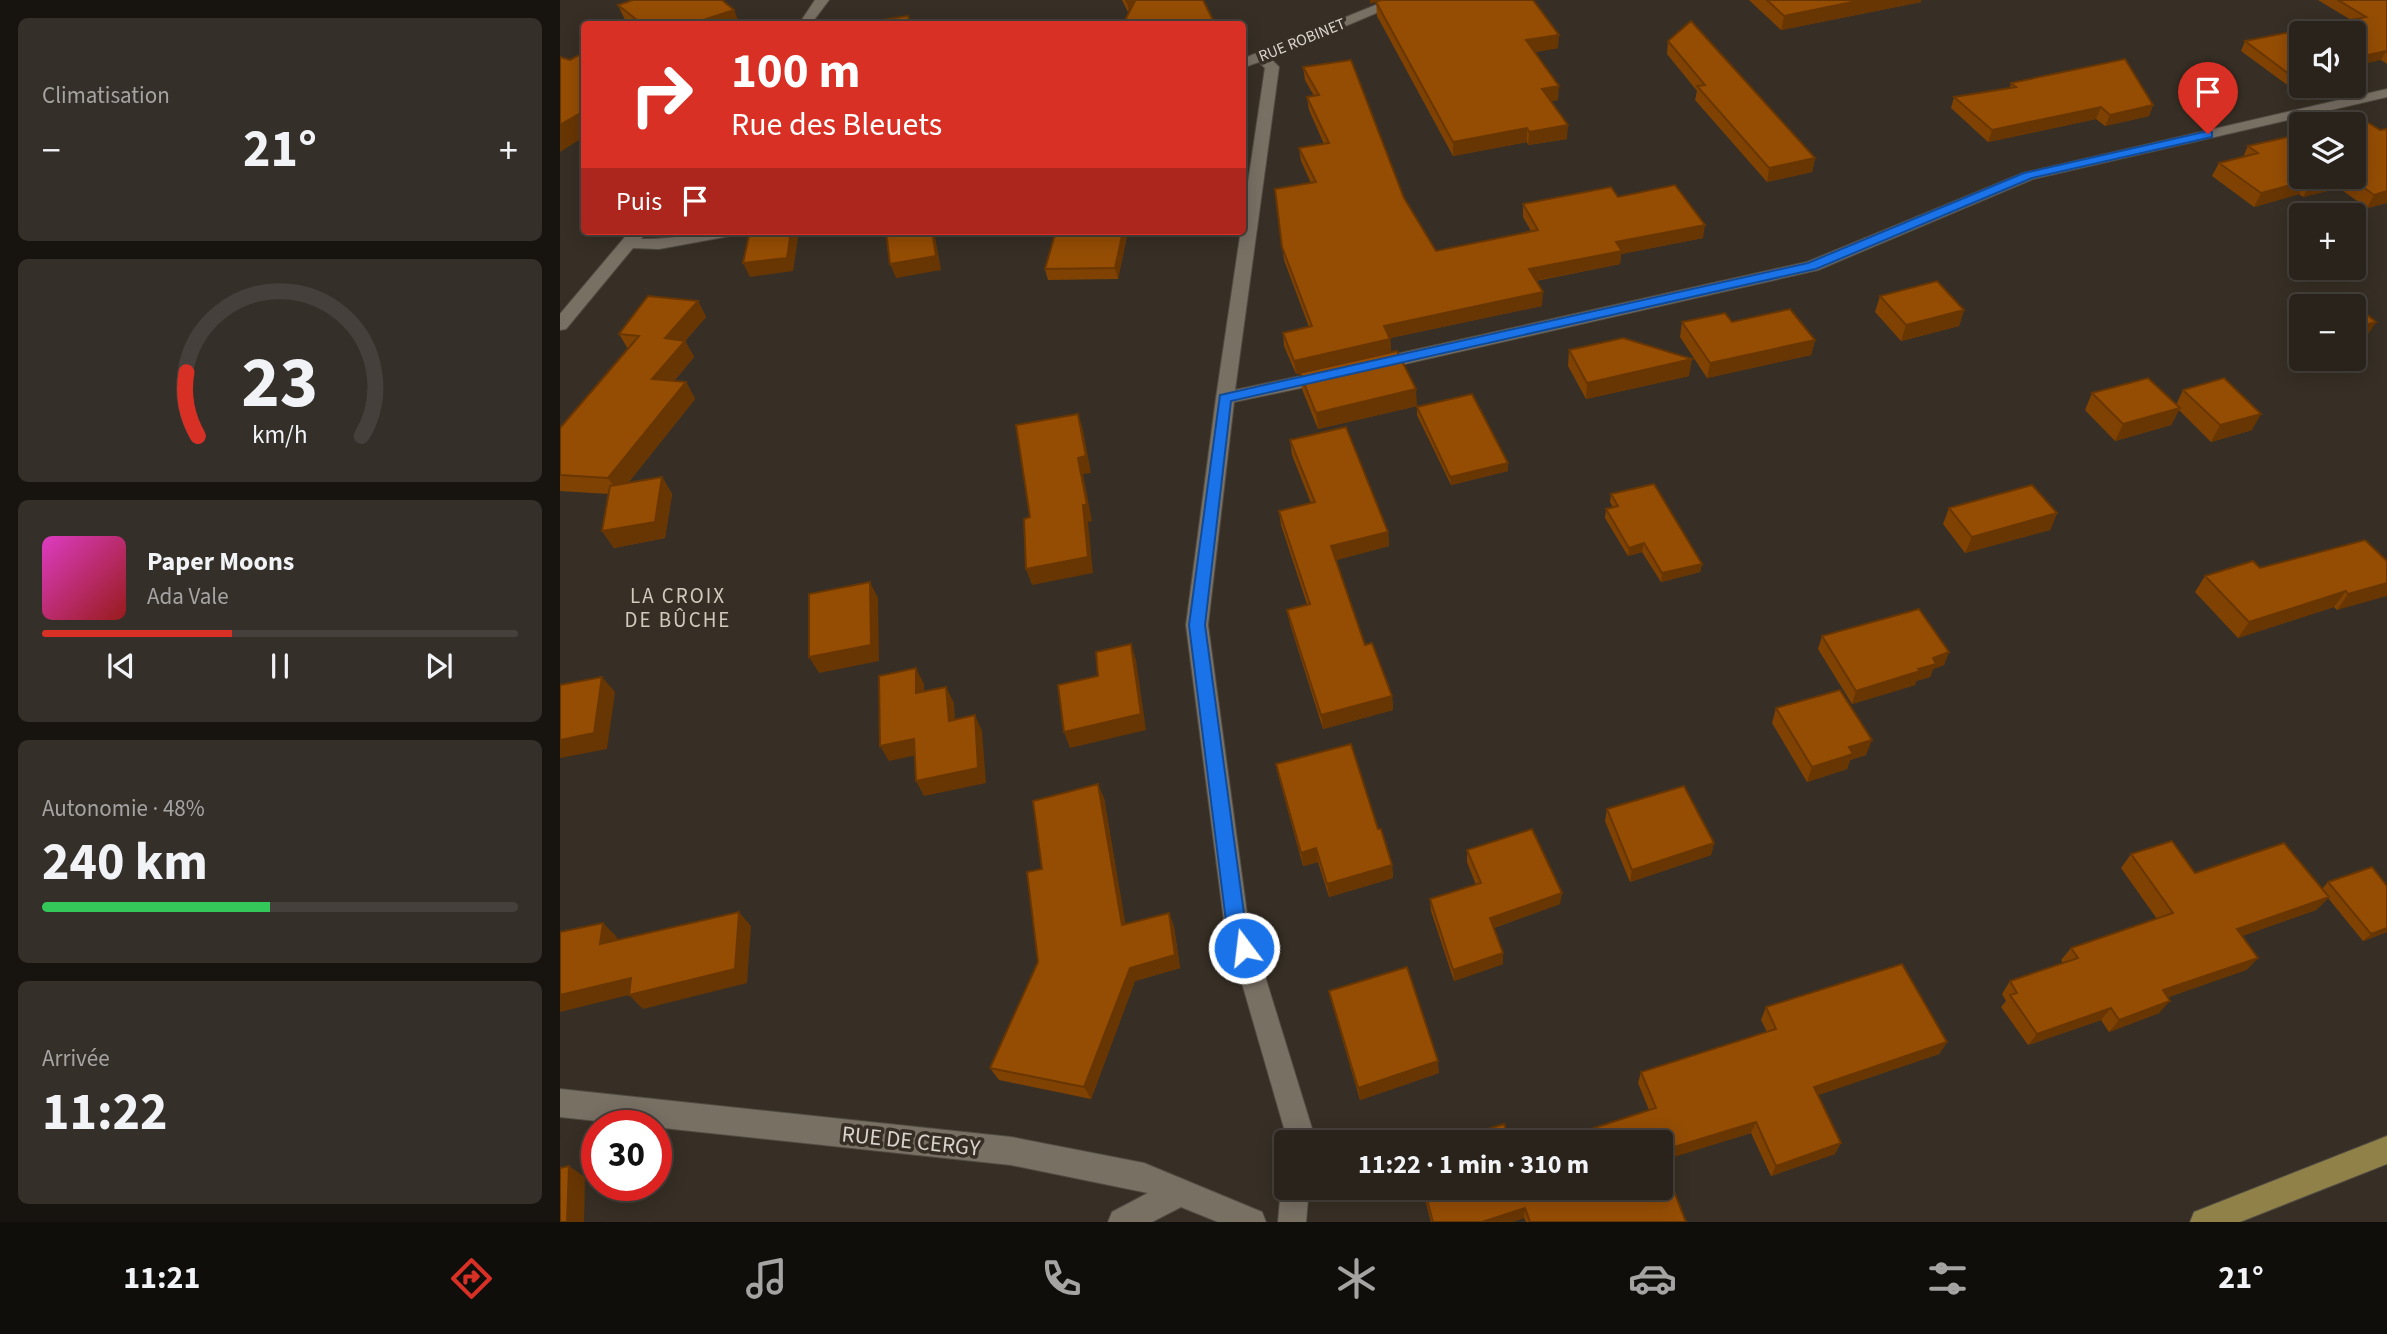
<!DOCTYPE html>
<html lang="fr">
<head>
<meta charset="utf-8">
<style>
	:root { --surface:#29231c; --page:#352f29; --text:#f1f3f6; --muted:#a5a4a3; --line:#45403b; --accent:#d93025 }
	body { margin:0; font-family:"Source Sans 3",sans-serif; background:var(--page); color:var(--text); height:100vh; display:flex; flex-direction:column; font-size:26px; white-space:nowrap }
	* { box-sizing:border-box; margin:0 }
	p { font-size:23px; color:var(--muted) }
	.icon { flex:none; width:38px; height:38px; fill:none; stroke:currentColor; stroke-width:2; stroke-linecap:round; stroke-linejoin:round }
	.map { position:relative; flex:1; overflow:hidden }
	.drawer { display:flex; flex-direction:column; gap:18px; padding:18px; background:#17130f; width:560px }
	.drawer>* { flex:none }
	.hud { position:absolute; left:21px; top:21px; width:665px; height:214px; border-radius:7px; box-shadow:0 4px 18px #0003,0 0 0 2px var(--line); background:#d93025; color:#fff; overflow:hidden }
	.fabs { position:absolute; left:1729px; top:21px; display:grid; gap:14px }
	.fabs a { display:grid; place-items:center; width:77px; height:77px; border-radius:7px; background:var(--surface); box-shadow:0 4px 18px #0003,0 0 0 2px var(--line); font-size:35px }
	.speed { position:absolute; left:21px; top:1110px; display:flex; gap:14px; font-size:35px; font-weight:700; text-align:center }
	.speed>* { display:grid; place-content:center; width:91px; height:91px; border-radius:50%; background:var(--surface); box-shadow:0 4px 18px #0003,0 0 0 2px var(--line); line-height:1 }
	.speed .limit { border:10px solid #d22; background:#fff; color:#111 }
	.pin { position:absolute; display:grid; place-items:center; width:60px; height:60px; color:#fff; margin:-72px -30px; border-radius:50% 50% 50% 0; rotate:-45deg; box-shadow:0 0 7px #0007 }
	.pin .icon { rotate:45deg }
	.me { position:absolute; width:77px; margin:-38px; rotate:345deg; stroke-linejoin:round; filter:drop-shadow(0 0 5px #0008) }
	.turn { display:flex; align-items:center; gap:24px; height:147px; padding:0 35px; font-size:32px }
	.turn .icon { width:91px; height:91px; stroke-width:2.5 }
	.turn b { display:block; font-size:49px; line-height:60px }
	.then { display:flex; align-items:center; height:66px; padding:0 35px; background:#0003; gap:14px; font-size:26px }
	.big { font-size:52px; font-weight:700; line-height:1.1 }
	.drawer .tile { flex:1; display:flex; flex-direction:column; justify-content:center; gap:10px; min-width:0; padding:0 24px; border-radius:10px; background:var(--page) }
	.drawer .dial { align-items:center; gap:0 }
	.dial svg { height:182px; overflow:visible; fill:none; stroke:var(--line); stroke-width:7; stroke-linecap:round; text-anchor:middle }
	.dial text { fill:var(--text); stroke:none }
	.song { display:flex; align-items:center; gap:21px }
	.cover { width:84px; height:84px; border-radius:10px; background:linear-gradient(135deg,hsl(310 70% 55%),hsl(0 70% 35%)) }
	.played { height:7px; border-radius:4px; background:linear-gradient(90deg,var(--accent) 40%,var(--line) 40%) }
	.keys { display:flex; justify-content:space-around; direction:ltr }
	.heat { display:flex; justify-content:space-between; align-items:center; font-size:38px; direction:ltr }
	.charge { height:10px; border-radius:5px; background:linear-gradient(90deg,#34c759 48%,var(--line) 0) }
	.trip { position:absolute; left:714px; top:1130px; width:399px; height:70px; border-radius:7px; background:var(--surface); box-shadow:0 4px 18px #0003,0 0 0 2px var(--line); font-weight:700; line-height:70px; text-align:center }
	.menu { display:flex; height:112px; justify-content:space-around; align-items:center; background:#100e0b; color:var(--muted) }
	.menu .icon { width:49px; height:49px }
	.menu .current { color:var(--accent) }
	.menu b { font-size:32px; color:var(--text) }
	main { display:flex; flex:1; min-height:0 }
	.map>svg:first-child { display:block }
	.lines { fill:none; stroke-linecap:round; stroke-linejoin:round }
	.minor-casing { stroke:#524c43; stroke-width:2 }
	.major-casing { stroke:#524c43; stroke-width:2 }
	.minor { fill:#797064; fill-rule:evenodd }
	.major { fill:#8f8148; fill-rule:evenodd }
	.wall { fill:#804203 }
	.shaded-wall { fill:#683603 }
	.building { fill:#954d04; stroke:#683603; stroke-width:2 }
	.route { fill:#1a73e8; stroke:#114b97; stroke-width:2 }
	.labels { text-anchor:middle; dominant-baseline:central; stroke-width:7; stroke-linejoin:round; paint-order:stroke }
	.far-street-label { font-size:16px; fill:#d8d3cd; stroke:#372f25 }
	.neighbourhood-label { font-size:21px; letter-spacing:2px; fill:#d3cabd; stroke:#372f25 }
	.near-street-label { font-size:23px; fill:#d8d3cd; stroke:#372f25 }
</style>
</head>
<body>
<main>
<section class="drawer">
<div class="tile"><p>Climatisation</p>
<div class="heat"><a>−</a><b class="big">21°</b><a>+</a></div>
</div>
<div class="tile dial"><svg viewBox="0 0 100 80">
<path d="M14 69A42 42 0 1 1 86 69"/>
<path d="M14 69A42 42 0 0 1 9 41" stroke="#d93025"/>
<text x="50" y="56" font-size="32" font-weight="700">23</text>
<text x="50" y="72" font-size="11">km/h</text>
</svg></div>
<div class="tile">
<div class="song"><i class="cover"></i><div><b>Paper Moons</b><p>Ada Vale</p></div></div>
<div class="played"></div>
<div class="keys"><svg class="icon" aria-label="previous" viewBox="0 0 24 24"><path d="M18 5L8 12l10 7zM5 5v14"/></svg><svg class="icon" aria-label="pause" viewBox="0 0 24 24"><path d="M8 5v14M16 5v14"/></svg><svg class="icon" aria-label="next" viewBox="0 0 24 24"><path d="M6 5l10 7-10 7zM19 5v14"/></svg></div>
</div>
<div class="tile"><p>Autonomie · 48%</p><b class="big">240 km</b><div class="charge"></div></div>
<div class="tile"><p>Arrivée</p><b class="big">11:22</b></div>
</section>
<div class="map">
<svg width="1827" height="1222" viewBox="0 0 1827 1222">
	<rect width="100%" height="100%" fill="#372f25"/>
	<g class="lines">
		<defs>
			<path id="minor" d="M255,0H269L251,24H239Z
				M828,0H847L710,58L719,67L675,390L769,370L778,376L769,382L674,402L648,625L688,921L754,1135L753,1143H726V1146V1135L664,921L626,625L656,398L705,68L699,62L682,68V59Z
				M1827,89V97L1473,179L1258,270L814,371L805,365L814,359L1247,262L1463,173Z
				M70,231H87L81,239C114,240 145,231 178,231L170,236L99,249L73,248L6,329L0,330V314Z
				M0,1089L451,1137L584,1163L702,1212L706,1222H658L621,1207L592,1222H548L552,1212L588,1193L451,1165L0,1117Z
				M726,1177V1188H749L746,1222H718L721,1188Z"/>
			<path id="major" d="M1827,1136V1164L1680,1222H1630L1634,1212Z"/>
		</defs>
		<use href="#minor" class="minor-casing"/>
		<use href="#major" class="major-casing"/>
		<use href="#minor" class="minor"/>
		<use href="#major" class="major"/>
	</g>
	<path class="wall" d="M562,0H643L569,14Z
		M1189,0H1361V2L1221,30Z
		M1758,0H1827V64L1821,60L1741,33V86H1753L1754,92L1749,101L1681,51L1685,41L1791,20Z
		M816,2L998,48L975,52L998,100L991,101L1007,139L968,145L967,142L893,156L817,16Z
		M58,5L180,24H71L65,20Z
		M1108,41L1255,158L1252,172L1207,182L1135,100L1137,91L1107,54Z
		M743,67L844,198L876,251L971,231L963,217V204L1058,197L1143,238L1061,254L1060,264L976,281L982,306L830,338L831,352L857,406L758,429L742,389L740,373L736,374L724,346L723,333L749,327L724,260L715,189L751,183L741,161L739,148L764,144L749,110L747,97L754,96L745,80Z
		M1451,83L1593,105L1589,116L1545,126L1536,119L1428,142L1391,108L1394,97L1450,88Z
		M1827,129V203L1807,208L1779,188L1743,197L1739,194L1694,207L1652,176L1659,163L1683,157L1688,146L1741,177H1794L1820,130Z
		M496,231H568L558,279L488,280L485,269Z
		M1781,293L1816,322L1805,338L1794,341V306H1741V334L1727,322L1736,306Z
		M1320,296L1404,310L1399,326L1341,341L1315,312Z
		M138,301L146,317L125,341L134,357L114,381L126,382L135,399L68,483L102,477L112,494L105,538L54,548L42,531L49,494L0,491V428L68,349L59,334Z
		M1122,322H1172L1255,340L1251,355L1147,378L1120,337Z
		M1009,350L1129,376L1026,399L1008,366Z
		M1623,390L1692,430L1651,442L1619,410L1611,425L1555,441L1525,410L1532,393L1616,405Z
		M857,407L948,463V471L891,485L857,415Z
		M730,440L828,532L829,546L776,560L805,645L832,696L833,710L763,729L730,624L727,610L747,604L721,525L719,511L751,503L732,455Z
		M1051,494L1142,564L1140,572L1101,582L1082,552L1068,556L1045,518L1046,509L1053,507L1050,502Z
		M1389,508L1497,513L1490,530L1405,553L1383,524Z
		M1827,561L1777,610L1774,607L1678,638L1635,592L1645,576L1700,568Z
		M1262,636L1389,652L1384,665L1373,669L1370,677L1356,681L1355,685L1292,704L1258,649Z
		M1216,708L1306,755L1290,760L1287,769L1247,782L1212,723Z
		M716,764L818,829L832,865L833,878L769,897L758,862L743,866L719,778Z
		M544,798L565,924L609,913L614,927L620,968L575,981L531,1099L439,1080L430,1068L478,962L482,869Z
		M1047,809L1154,843L1151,855L1070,882L1045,821Z
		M907,850L1000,904L934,928L943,964L894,981L871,911L870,899L916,885L907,862Z
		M1571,854L1635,873L1762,889L1768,882L1827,932L1803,941L1768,898L1756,910L1682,936L1698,958L1686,970L1608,997L1599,1013L1549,1032L1541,1020L1468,1045L1441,1007L1446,1001L1442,994L1450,981L1503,963L1501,960L1511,948L1597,919L1561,868Z
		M769,991L879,1073L800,1100L772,1004Z
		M1206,1007L1387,1042L1379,1054L1258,1095L1275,1154L1211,1176L1191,1133L1102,1160L1126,1222H966L964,1218L952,1222H871L862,1188H1101V1143H1023L1025,1131L1089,1110L1078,1083L1081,1072L1207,1032L1201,1020Z"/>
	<path class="shaded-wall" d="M810,0H821L810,4Z
		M1302,0H1361V2L1221,30L1224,16Z
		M575,1L569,15L567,2Z
		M174,10L180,24H131Z
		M999,35L998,48L966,54V40Z
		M1826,51L1821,60L1794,66V58Z
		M999,86L998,100L981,102L982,89Z
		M1593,105L1589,116L1545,126L1550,115Z
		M1541,107L1536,119L1428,142L1432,130Z
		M24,111V137L0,152V125Z
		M1008,125L1007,139L968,145L969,132Z
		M967,128V142L893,156V142Z
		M1255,158L1252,172L1207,182L1209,168Z
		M1777,177H1785L1779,188L1743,197L1750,184Z
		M1746,181L1739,194L1694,207L1701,193Z
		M1827,191V203L1807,208L1814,195Z
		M1145,225L1143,238L1061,254L1060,264L968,282L969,269L1056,242Z
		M231,231H239L233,271L190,277L183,263Z
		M372,231H374L381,270L336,278L330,264Z
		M563,231H568L558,279L555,268Z
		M983,292L982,306L825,339L824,326Z
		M138,301L146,317L125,341L134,357L102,395L92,379L105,338Z
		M1404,310L1399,326L1341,341L1346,325Z
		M1816,322L1805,338L1794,341V328Z
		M830,339L831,352L736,374L734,361Z
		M1255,340L1251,355L1147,378L1150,363Z
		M1132,359L1129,376L1026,399L1027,383Z
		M126,382L135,399L59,494L48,478Z
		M856,389L857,406L758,429L756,413Z
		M1620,408L1611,425L1555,441L1563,424Z
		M518,414L523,430L531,473L523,474L532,521L528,522L533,573L472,585L466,569L523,505L518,458Z
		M1701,414L1692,430L1651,442L1660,425Z
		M948,463V471L891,485L890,477Z
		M102,477L112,494L105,538L54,548L42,531Z
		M1497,513L1490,530L1405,553L1412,537Z
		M828,532L829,546L773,561L771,546Z
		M1084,543L1082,552L1068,556L1069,548Z
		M1142,564L1140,572L1101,582L1102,573Z
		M310,582L318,598L319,661L259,673L249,657Z
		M1827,583V596L1777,610L1788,594Z
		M1786,591L1774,607L1678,638L1689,622Z
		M571,644L576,660L586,730L510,748L504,732Z
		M1389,652L1384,665L1373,669L1370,677L1356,681L1355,685L1292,704L1296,691L1373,658Z
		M356,668L364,684V709L356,693Z
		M42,677L55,692L47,749L0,758V740Z
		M386,687L394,703L396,736L389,721Z
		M832,696L833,710L763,729L761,715Z
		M415,715L422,731L426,783L364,796L356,781Z
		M354,739L362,754L329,761L320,746Z
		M1312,740L1306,755L1290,760L1287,769L1247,782L1252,767L1289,747Z
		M538,784L544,798L568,938L562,925Z
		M1154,843L1151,855L1070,882L1072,870Z
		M756,848L758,862L743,866L741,853Z
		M832,865L833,878L769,897L767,884Z
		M1002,893L1000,904L930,929V918Z
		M1769,897L1756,910L1665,942L1677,929Z
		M179,912L191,926L187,983L83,1009L69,995Z
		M609,913L614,927L620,968L575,981L531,1099L524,1087L570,968Z
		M43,923L57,937L55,957L40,944Z
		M1827,928V932L1803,941L1811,934Z
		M943,953V964L894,981L893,970Z
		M1698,958L1686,970L1592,1003L1603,990Z
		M71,978L85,991L0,1012V995Z
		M1610,1001L1599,1013L1549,1032L1559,1020Z
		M1551,1008L1541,1020L1468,1045L1477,1034Z
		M1387,1042L1379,1054L1249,1098L1254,1087Z
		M878,1061L879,1073L800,1100L798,1088Z
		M1196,1122L1191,1133L1101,1161V1151Z
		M1281,1143L1275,1154L1211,1176L1216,1166Z
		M9,1166L25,1177L24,1222H7Z
		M965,1208L964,1218L952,1222H922Z"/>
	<path class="building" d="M73,0H162L174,10L131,24H82L58,5Z
		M566,0H643L655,24H563L575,1L567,2Z
		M821,0H973L999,35L966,40L999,86L982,89L1008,125L969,132L967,128L893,142L816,2Z
		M1207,0H1302L1224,16Z
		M1778,0H1827V52L1826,51L1794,58V33H1741V83L1685,41L1806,17Z
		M348,16L350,24H295Z
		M1131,21L1255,158L1209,168L1137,86L1145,85L1108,41Z
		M23,53H24V111L0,125V57L10,60Z
		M1565,59L1593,105L1550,115L1541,107L1432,130L1394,97L1456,87L1451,83Z
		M791,60L844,198L876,251L978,230L963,204L1051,187L1058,197L1115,185L1145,225L1056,242L1062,251L969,269L983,292L824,326L830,339L734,361L723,333L752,326L722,247L715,189L756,182L739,148L769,143L747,97L759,95L743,67Z
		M1745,86H1753L1754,92Z
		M1807,122L1820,130L1827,129V191L1814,195L1789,177H1794V126Z
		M1732,136L1741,142V177H1777L1750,184L1746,181L1701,193L1659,163L1698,153L1688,146Z
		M190,231H231L227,258L183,263Z
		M326,231H372L376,256L330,264Z
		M496,231H563L555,268L485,269Z
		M1377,281L1404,310L1346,325L1320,296Z
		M1781,293L1816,322L1794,328V306H1741V310L1736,306Z
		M88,296L138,301L105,338L125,341L92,379L126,382L48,478L0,475V428L79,336L59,334Z
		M1230,309L1255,340L1150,363L1122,322L1165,313L1172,322Z
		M1063,338L1132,359L1027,383L1009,350Z
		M837,351L856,389L756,413L740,373Z
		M1588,378L1620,408L1563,424L1532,393Z
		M1664,378L1701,414L1660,425L1623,390Z
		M912,394L948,463L890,477L857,407Z
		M518,414L526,456L518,458L527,505H523L528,557L466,569L464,519L470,517L456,425Z
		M786,427L828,532L771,546L805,645L812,643L832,696L761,715L727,610L750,604L719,511L755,502L730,440Z
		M102,477L95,522L42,531L50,486Z
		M1094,484L1142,564L1102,573L1084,543L1069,548L1046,509L1058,506L1051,494Z
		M1472,485L1497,513L1412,537L1389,508Z
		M1805,540L1827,561V583L1788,594L1786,591L1689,622L1645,576L1693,561L1700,568Z
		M310,582L311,645L249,657V594Z
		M1359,609L1389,652L1373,658L1376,664L1358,669L1360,671L1296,691L1262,636Z
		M571,644L581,714L504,732L498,685L538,676L536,652Z
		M356,668V693L386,687L389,721L415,715L418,768L356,781L354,739L320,746L319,676Z
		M42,677L34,733L0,740V685Z
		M1280,690L1312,740L1289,747L1293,754L1252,767L1216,708Z
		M791,744L818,829H821L832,865L767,884L756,848L741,853L716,764Z
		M538,784L562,925L609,913L615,955L570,968L524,1087L430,1068L478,962L467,872L482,869L473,801Z
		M1124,786L1154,843L1072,870L1047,809Z
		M972,829L1002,893L930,918L943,953L893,970L870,899L921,883L907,850Z
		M1612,841L1635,873L1724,843L1769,897L1677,929L1698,958L1603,990L1610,1001L1559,1020L1551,1008L1477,1034L1450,995L1457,993L1450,981L1518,958L1511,948L1613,913L1571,854Z
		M1812,867L1827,886V928L1811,934L1768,882Z
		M179,912L175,969L69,995L71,978L0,995V932L43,923L40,944Z
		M1342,964L1387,1042L1254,1087L1281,1143L1216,1166L1196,1122L1101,1151V1143H1028L1025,1131L1096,1108L1081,1072L1216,1029L1206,1007Z
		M847,967L878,1061L798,1088L769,991Z
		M944,1124L951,1143H884Z
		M1101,1158L1126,1222H970L965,1208L922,1222H873L864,1188H1101Z
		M9,1166L7,1222H0V1168Z"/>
	<path class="route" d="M1648,131L1652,132V137L1472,178L1256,269L671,401L645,625L685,921L693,948L690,954L684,956L677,954L666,921L629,625L660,395L1248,263L1464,173Z"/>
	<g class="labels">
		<g class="far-street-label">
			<text transform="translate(742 40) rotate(-22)">RUE ROBINET</text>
		</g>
		<g class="neighbourhood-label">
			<text x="118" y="596">LA CROIX<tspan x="118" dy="24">DE BÛCHE</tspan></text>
		</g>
		<g class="near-street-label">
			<text transform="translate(351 1141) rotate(6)">RUE DE CERGY</text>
		</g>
	</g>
</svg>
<div class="fabs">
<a><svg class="icon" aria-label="sound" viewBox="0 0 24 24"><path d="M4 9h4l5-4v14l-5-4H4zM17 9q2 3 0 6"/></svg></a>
<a><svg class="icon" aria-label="layers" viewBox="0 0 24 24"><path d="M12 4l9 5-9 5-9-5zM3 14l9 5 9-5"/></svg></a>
<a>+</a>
<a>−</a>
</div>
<div class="speed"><div class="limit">30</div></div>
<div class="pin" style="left:1648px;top:134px;background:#d93025"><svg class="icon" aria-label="arrive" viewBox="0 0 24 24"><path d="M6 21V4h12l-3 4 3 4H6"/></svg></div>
<svg class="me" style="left:684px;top:948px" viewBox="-20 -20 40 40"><circle r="17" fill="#1a73e8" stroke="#fff" stroke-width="3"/><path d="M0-11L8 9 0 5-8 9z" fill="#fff"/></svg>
<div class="trip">11:22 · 1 min · 310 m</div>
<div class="hud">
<div class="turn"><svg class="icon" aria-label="right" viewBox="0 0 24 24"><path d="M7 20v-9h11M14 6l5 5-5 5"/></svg><div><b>100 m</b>Rue des Bleuets</div></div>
<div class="then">Puis<svg class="icon" aria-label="arrive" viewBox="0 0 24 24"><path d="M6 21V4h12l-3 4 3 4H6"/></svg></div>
</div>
</div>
</main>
<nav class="menu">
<b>11:21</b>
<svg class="icon current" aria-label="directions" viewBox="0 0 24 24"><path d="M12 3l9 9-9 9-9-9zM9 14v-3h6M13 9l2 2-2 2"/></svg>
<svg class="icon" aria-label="music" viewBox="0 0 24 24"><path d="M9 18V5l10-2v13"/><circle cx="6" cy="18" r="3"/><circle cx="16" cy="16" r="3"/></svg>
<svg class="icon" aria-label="phone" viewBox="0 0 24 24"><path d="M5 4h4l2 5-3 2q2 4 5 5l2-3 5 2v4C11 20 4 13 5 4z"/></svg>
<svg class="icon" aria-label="climate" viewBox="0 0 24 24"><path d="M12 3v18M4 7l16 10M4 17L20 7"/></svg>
<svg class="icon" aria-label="car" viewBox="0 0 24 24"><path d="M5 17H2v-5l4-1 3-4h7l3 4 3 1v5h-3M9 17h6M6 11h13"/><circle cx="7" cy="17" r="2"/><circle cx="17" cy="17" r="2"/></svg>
<svg class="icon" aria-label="filters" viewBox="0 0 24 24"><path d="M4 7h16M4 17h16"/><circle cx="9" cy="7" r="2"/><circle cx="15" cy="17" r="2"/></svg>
<b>21°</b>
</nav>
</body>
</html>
